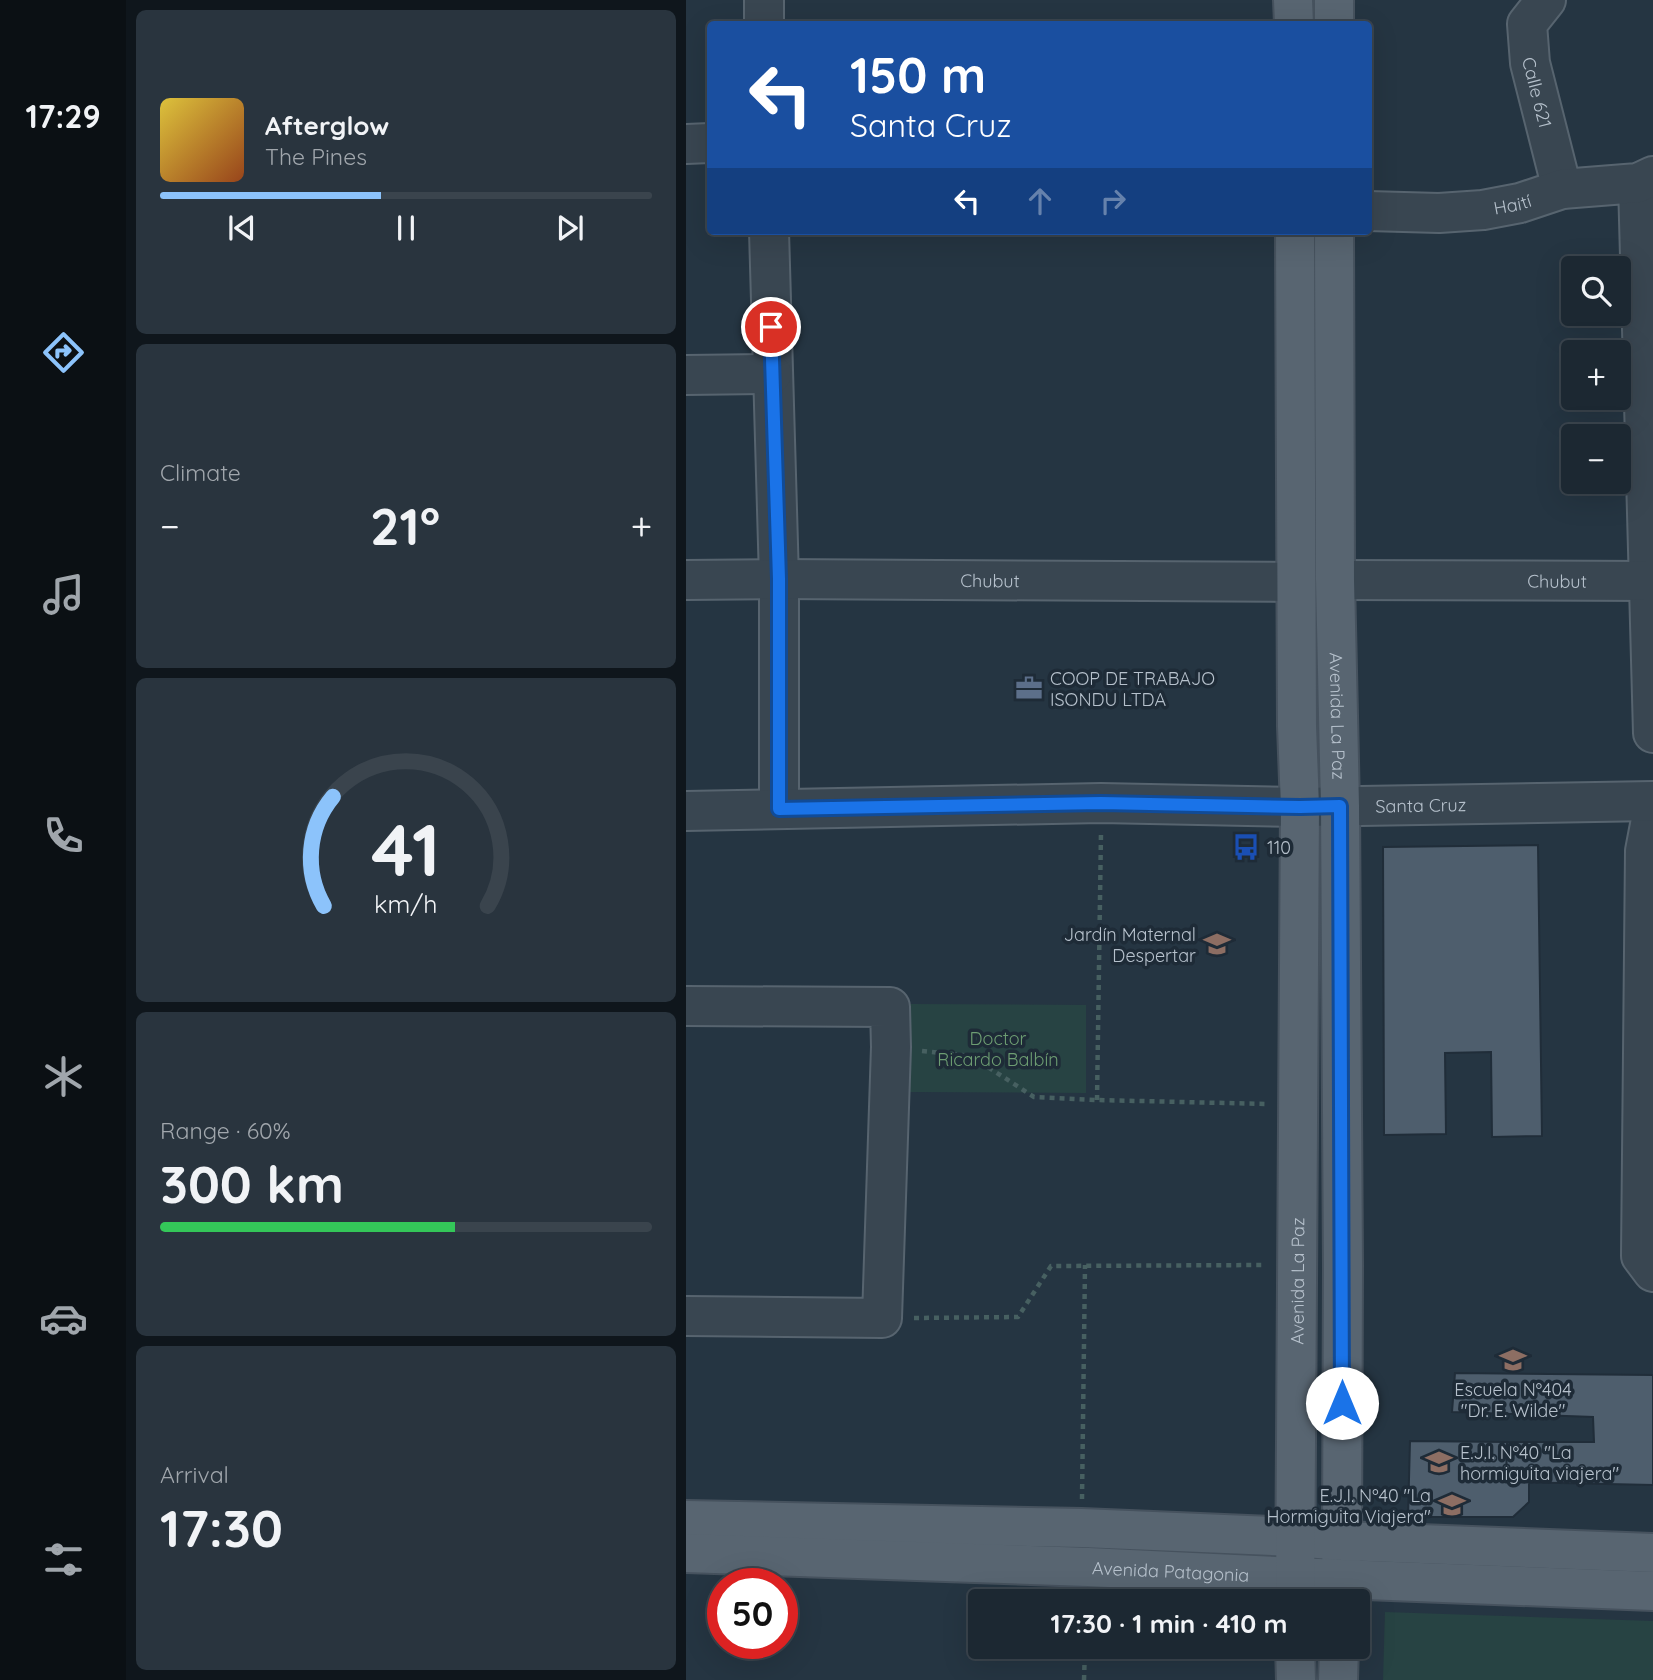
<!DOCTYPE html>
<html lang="en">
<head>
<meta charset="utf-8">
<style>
	:root { --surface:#1c2832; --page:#29343e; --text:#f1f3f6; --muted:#a0a6ac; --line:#3a444d; --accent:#8cc3fb }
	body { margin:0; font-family:Quicksand,sans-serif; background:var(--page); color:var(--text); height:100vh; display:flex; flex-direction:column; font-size:26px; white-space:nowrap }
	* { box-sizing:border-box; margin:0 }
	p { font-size:23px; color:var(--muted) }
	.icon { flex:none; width:38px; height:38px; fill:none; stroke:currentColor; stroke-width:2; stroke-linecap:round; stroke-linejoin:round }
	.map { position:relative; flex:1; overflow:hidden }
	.sheet { display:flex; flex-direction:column; gap:10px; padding:10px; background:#0f161c; width:560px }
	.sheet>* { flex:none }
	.top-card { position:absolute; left:21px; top:21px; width:665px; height:214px; border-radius:7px; box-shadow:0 7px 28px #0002,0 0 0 2px var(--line); background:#1a4fa0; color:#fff; overflow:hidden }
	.fabs { position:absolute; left:875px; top:256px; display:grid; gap:14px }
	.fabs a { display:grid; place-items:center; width:70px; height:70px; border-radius:7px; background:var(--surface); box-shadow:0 7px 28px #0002,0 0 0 2px var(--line); font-size:35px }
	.speed { position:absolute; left:21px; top:1568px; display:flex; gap:14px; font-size:35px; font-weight:700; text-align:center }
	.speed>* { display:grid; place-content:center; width:91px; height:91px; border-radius:50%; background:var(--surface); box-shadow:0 7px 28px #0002,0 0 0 2px var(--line); line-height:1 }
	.speed .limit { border:10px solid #d22; background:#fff; color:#111 }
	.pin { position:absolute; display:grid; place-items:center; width:60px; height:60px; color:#fff; margin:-30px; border:4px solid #fff; border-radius:50%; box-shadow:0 2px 7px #0007 }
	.me { position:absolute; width:77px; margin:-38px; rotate:0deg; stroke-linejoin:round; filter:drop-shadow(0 0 5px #0008) }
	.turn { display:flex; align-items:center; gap:24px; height:147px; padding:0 28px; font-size:32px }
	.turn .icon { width:91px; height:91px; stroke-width:2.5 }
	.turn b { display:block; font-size:49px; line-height:60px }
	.lanes { display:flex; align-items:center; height:66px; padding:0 28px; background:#0003; justify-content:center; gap:35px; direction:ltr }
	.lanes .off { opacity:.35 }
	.big { font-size:52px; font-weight:800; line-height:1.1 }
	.sheet .tile { flex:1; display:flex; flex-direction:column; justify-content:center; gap:10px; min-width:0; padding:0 24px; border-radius:10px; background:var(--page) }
	.sheet .dial { align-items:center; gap:0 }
	.dial svg { height:182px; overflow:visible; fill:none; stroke:var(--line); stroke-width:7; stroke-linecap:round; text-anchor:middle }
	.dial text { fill:var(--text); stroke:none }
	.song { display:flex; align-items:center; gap:21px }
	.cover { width:84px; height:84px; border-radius:10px; background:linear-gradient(135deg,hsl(50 70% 55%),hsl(20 70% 35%)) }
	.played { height:7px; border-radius:4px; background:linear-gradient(90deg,var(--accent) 45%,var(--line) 45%) }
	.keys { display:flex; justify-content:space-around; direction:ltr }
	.heat { display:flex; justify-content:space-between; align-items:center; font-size:38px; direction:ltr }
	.charge { height:10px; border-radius:5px; background:linear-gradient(90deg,#34c759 60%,var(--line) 0) }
	.trip { position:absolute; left:282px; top:1589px; width:402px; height:70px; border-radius:7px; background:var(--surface); box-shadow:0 7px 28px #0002,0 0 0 2px var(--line); font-weight:800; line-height:70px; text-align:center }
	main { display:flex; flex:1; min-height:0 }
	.menu { display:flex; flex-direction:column; width:126px; justify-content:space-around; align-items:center; background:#0b1014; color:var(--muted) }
	.menu .icon { width:49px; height:49px }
	.menu .on { color:var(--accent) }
	.menu b { font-size:32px; color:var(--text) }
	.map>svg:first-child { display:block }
	.green { fill:#274343 }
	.building { fill:#4e5e6d; stroke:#202d39; stroke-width:2 }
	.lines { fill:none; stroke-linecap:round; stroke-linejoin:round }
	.minor-casing { stroke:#57646f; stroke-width:42 }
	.major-casing { stroke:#46525e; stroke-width:42 }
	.path { stroke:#476061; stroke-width:4.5; stroke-dasharray:5 5; stroke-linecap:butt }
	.minor { stroke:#394651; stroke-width:38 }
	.major { stroke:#586571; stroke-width:38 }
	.route-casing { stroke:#114b97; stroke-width:18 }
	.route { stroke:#1a73e8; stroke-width:12 }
	.labels { text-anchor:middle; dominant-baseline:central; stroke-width:7; stroke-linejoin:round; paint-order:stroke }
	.street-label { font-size:18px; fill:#b6c1cc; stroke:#1e2b37 }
	.poi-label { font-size:18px; fill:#b6c1cc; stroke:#1e2b37; text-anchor:start }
	.park-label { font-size:18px; fill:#6d9d72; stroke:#1e2b37 }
</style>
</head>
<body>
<main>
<nav class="menu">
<b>17:29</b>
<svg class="icon on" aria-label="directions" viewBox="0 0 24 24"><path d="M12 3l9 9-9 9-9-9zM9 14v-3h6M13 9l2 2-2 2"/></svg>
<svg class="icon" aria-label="music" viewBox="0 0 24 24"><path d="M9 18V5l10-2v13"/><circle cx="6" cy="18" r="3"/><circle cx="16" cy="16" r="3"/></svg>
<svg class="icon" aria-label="phone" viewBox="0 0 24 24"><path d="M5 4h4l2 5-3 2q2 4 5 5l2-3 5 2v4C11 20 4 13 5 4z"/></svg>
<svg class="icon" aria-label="climate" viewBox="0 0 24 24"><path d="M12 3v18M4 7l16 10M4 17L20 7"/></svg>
<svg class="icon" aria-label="car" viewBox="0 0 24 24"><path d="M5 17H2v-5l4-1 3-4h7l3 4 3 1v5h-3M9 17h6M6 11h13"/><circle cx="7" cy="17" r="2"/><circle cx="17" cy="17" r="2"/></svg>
<svg class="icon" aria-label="filters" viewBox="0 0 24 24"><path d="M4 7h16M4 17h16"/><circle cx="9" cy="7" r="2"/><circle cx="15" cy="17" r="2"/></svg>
</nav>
<section class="sheet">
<div class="tile">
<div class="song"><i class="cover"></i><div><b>Afterglow</b><p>The Pines</p></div></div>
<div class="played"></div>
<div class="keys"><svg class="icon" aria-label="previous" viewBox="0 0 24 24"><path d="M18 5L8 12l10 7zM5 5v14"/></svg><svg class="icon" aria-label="pause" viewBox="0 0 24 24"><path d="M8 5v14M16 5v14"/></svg><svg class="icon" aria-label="next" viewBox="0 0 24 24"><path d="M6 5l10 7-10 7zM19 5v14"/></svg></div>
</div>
<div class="tile"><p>Climate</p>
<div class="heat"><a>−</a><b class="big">21°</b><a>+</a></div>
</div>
<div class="tile dial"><svg viewBox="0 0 100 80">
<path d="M14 69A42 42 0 1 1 86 69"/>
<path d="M14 69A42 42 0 0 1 18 21" stroke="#8cc3fb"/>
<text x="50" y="56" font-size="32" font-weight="700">41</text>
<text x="50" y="72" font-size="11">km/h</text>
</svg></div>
<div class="tile"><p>Range · 60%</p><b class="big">300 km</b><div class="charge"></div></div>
<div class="tile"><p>Arrival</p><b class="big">17:30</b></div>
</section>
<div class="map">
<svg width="967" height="1680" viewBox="0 0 967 1680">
	<rect width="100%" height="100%" fill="#253542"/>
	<path class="green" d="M224,1004L400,1005V1093L224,1092Z
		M699,1612L967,1621V1680H697Z"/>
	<path class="building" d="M852,845L856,1136L806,1137L805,1052L759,1053L760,1134L698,1135L697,847Z
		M769,1373L967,1375V1485L820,1482L821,1442H908L907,1417L766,1412Z
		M724,1441L821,1442L820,1482H843V1502L827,1517H722Z"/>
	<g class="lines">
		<defs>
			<g id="minor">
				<path d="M78,0V24"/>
				<path id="s1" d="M860,0L841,24L844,63L876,189"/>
				<path d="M0,144L24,143"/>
				<path d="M952,183L967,733"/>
				<path id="s2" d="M682,211L753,213L797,210L834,203L876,189L952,183L967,176"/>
				<path d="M83,231L93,579V809"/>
				<path d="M0,375L86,374"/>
				<path id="s3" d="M0,580L93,579L610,582"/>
				<path id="s4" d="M649,580L967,581"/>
				<path d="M967,809L959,851L955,1256L967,1272"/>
				<path id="s5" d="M0,811L415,803L614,807L967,801"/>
				<path d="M0,1006L204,1007L205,1047L196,1318L0,1316"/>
			</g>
			<g id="major">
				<path d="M607,0L608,24"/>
				<path d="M648,24V0"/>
				<path id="s6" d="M648,231L649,580L654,806L657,1266L656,1541L654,1601"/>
				<path d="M0,1520L396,1528L609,1537L656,1541L967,1553"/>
				<path id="s7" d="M0,1553L402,1567L654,1579L967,1591"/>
				<path id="s8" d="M609,1601L614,807L611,726L609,231"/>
				<path d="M609,1647L610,1680"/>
				<path d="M652,1680L653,1647"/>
			</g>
		</defs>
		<use href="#minor" class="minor-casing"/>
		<use href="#major" class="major-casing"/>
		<path class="path" d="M236,1051L285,1056L348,1097L411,1100L582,1104
			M411,1100L415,832
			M228,1318L332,1317L365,1266L580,1265
			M396,1499L399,1265
			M398,1680L399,1647"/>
		<use href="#minor" class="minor"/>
		<use href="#major" class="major"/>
	</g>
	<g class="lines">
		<defs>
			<path id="route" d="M85,327L93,579V809L415,803L614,807L654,806L656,1403"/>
		</defs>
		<use href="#route" class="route-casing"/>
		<use href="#route" class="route"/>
	</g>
	<defs>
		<symbol id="office-bare" viewBox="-9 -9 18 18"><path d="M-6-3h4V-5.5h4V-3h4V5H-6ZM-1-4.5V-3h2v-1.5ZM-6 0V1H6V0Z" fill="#5c6f8a" stroke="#1e2b37" stroke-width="2.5" paint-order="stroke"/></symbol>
		<symbol id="bus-bare" viewBox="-9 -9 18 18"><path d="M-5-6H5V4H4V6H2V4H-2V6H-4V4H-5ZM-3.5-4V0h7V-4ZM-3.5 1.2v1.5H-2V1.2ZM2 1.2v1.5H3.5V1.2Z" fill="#1a4fb4" stroke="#1e2b37" stroke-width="2.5" paint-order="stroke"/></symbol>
		<symbol id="school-bare" viewBox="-9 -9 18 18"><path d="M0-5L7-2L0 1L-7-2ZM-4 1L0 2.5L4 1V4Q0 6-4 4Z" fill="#8d6e63" stroke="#1e2b37" stroke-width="2.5" paint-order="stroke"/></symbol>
	</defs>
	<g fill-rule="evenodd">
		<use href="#office-bare" x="324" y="669" width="38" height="38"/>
		<use href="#bus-bare" x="541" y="828" width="38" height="38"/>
		<use href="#school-bare" x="512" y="925" width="38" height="38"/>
		<use href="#school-bare" x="808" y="1341" width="38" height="38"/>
		<use href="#school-bare" x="734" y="1443" width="38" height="38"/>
		<use href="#school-bare" x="747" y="1486" width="38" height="38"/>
	</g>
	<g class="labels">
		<g class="street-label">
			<text stroke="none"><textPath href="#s1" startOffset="100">Calle 621</textPath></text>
			<text stroke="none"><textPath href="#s2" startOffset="145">Haití</textPath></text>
			<text stroke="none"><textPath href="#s3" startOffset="304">Chubut</textPath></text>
			<text stroke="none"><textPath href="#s4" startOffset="222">Chubut</textPath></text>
			<text stroke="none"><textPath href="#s6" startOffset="485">Avenida La Paz</textPath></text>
			<text stroke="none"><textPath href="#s5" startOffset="735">Santa Cruz</textPath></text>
			<text stroke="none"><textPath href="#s8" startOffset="320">Avenida La Paz</textPath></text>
			<text stroke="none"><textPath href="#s7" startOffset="485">Avenida Patagonia</textPath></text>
		</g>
		<g class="poi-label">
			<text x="364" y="678">COOP DE TRABAJO<tspan x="364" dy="21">ISONDU LTDA</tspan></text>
			<text x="581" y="847">110</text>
			<text x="510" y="934" text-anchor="end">Jardín Maternal<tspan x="510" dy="21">Despertar</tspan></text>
			<text x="827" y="1389" text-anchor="middle">Escuela Nº404<tspan x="827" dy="21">"Dr. E. Wilde"</tspan></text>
			<text x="774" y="1452">E.J.I. Nº40 "La<tspan x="774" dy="21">hormiguita viajera"</tspan></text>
			<text x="745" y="1495" text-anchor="end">E.J.I. Nº40 "La<tspan x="745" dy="21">Hormiguita Viajera"</tspan></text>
		</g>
		<g class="park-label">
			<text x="312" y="1038">Doctor<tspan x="312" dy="21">Ricardo Balbín</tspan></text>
		</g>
	</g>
</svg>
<div class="fabs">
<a><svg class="icon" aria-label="search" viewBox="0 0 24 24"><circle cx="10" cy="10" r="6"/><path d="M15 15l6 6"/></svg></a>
<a>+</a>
<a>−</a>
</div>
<div class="speed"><div class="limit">50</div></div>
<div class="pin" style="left:85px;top:327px;background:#d93025"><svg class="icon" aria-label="arrive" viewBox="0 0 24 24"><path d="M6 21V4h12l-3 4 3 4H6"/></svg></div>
<svg class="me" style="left:656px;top:1403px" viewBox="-20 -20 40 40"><circle r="19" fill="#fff"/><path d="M0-13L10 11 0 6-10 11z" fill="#1a73e8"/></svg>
<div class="trip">17:30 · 1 min · 410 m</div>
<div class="top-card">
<div class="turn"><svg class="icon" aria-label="left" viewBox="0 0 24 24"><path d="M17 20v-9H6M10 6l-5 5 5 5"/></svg><div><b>150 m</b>Santa Cruz</div></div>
<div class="lanes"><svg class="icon" aria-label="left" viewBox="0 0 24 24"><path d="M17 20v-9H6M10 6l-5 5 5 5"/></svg><svg class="icon off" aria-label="ahead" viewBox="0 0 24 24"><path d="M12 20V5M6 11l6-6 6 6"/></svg><svg class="icon off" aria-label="right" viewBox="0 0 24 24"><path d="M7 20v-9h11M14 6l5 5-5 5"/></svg></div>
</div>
</div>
</main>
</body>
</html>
